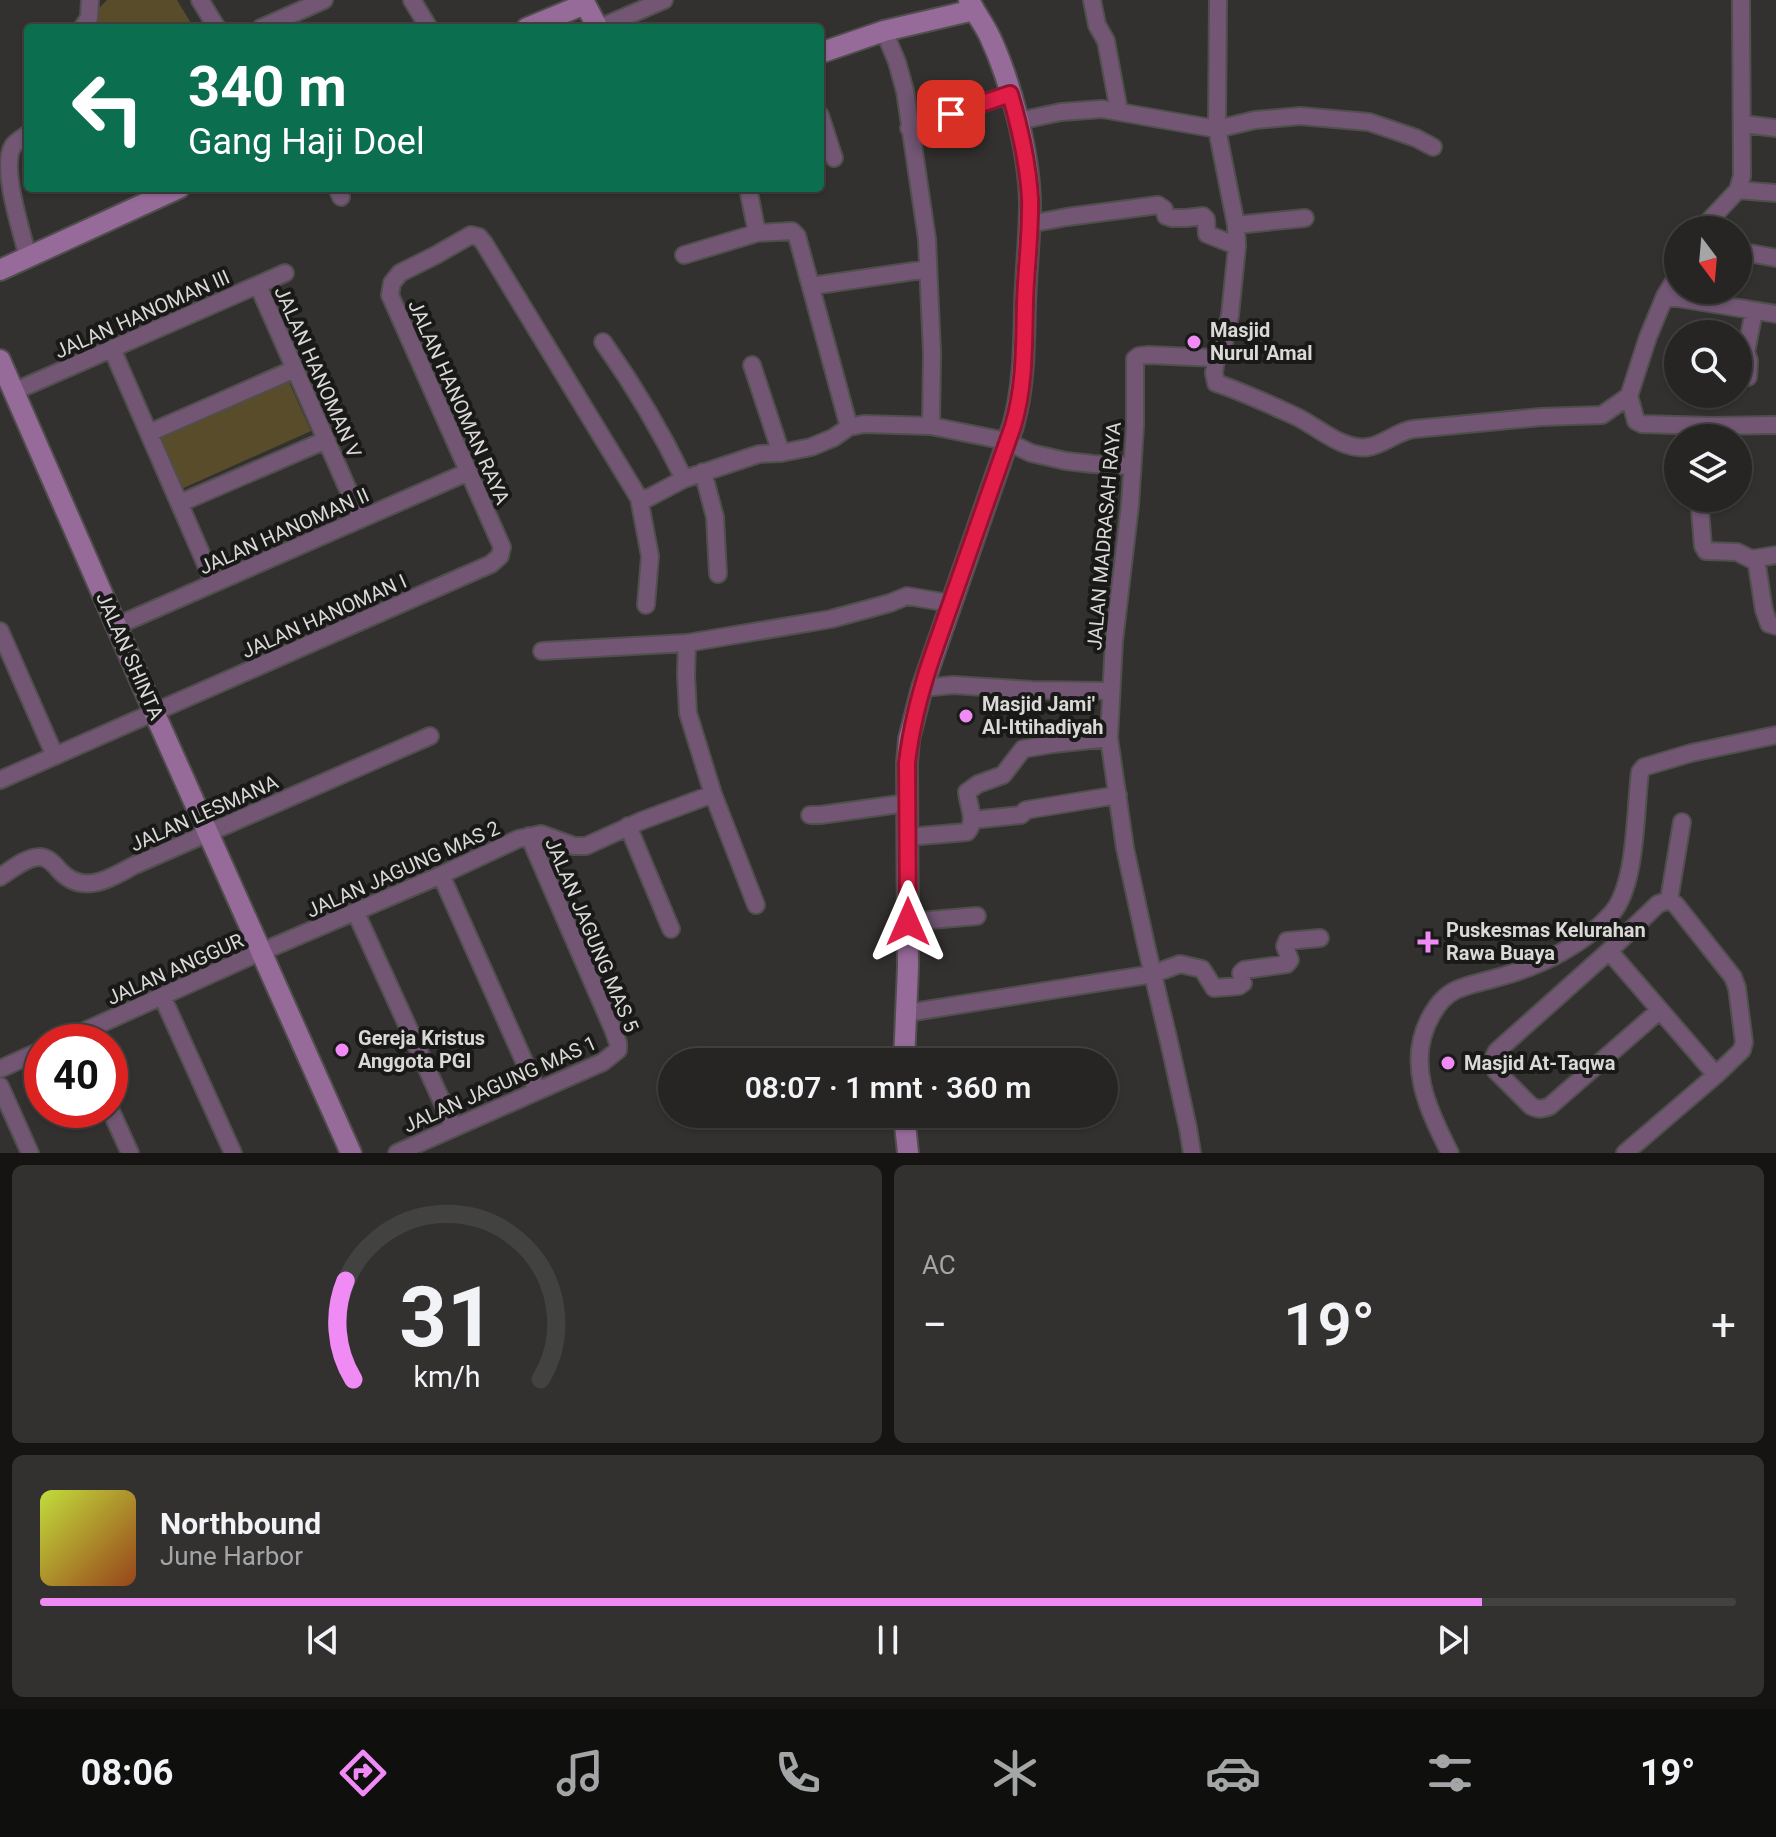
<!DOCTYPE html>
<html lang="id">
<head>
<meta charset="utf-8">
<style>
	:root { --surface:#262523; --page:#323130; --text:#f1f3f6; --muted:#a4a5a6; --line:#424241; --accent:#f08bf6 }
	body { margin:0; font-family:Roboto,sans-serif; background:var(--page); color:var(--text); height:100vh; display:flex; flex-direction:column; font-size:30px; white-space:nowrap }
	* { box-sizing:border-box; margin:0 }
	p { font-size:26px; color:var(--muted) }
	.icon { flex:none; width:44px; height:44px; fill:none; stroke:currentColor; stroke-width:2; stroke-linecap:round; stroke-linejoin:round }
	.map { position:relative; height:1153px; overflow:hidden }
	.panel { display:flex; flex-direction:column; gap:12px; padding:12px; background:#151413; flex:1 }
	.panel>* { flex:none }
	.top-card { position:absolute; left:24px; top:24px; width:800px; height:168px; border-radius:8px; box-shadow:0 2px 6px #0004,0 0 0 2px var(--line); background:#0b6e4f; color:#fff; overflow:hidden }
	.needle { width:52px; rotate:164deg }
	.tools { position:absolute; left:1664px; top:216px; display:grid; gap:16px }
	.tools a { display:grid; place-items:center; width:88px; height:88px; border-radius:50%; background:var(--surface); box-shadow:0 2px 6px #0004,0 0 0 2px var(--line); font-size:40px }
	.speed { position:absolute; left:24px; top:1024px; display:flex; gap:16px; font-size:40px; font-weight:700; text-align:center }
	.speed>* { display:grid; place-content:center; width:104px; height:104px; border-radius:50%; background:var(--surface); box-shadow:0 2px 6px #0004,0 0 0 2px var(--line); line-height:1 }
	.speed .limit { border:12px solid #d22; background:#fff; color:#111 }
	.pin { position:absolute; display:grid; place-items:center; width:68px; height:68px; color:#fff; margin:-34px; border-radius:16px; box-shadow:0 4px 12px #0006 }
	.me { position:absolute; width:88px; margin:-44px; rotate:0deg; stroke-linejoin:round; filter:drop-shadow(0 0 6px #0008) }
	.turn { display:flex; align-items:center; gap:28px; height:168px; padding:0 32px; font-size:36px }
	.turn .icon { width:104px; height:104px; stroke-width:2.5 }
	.turn b { display:block; font-size:56px; line-height:68px }
	.big { font-size:60px; font-weight:600; line-height:1.1 }
	.panel .widget { flex:1; display:flex; flex-direction:column; justify-content:center; gap:12px; min-width:0; padding:0 28px; border-radius:12px; background:var(--page) }
	.panel .dial { align-items:center; gap:0 }
	.dial svg { height:208px; overflow:visible; fill:none; stroke:var(--line); stroke-width:7; stroke-linecap:round; text-anchor:middle }
	.dial text { fill:var(--text); stroke:none }
	.song { display:flex; align-items:center; gap:24px }
	.cover { width:96px; height:96px; border-radius:12px; background:linear-gradient(135deg,hsl(70 70% 55%),hsl(20 70% 35%)) }
	.played { height:8px; border-radius:4px; background:linear-gradient(90deg,var(--accent) 85%,var(--line) 85%) }
	.keys { display:flex; justify-content:space-around; direction:ltr }
	.heat { display:flex; justify-content:space-between; align-items:center; font-size:44px; direction:ltr }
	.panel .tiles { flex:1; display:grid; gap:12px; grid-template-columns:1fr 1fr }
	.widget:last-child { grid-column:span 2 }
	.trip { position:absolute; left:658px; top:1048px; width:460px; height:80px; border-radius:40px; background:var(--surface); box-shadow:0 2px 6px #0004,0 0 0 2px var(--line); font-weight:600; line-height:80px; text-align:center }
	.dock { display:flex; height:128px; justify-content:space-around; align-items:center; background:#0f0f0e; color:var(--muted) }
	.dock .icon { width:56px; height:56px }
	.dock .active { color:var(--accent) }
	.dock b { font-size:36px; color:var(--text) }
	.map>svg:first-child { display:block }
	.green { fill:#594c2b }
	.lines { fill:none; stroke-linecap:round; stroke-linejoin:round }
	.street-casing { stroke:#504f4d; stroke-width:20 }
	.secondary-casing { stroke:#504f4d; stroke-width:24 }
	.street { stroke:#725674; stroke-width:16 }
	.secondary { stroke:#966a99; stroke-width:20 }
	.route-casing { stroke:#92132f; stroke-width:20 }
	.route { stroke:#e11d48; stroke-width:14 }
	.poi-dot { fill:#f08bf6; stroke:#191918; stroke-width:3 }
	.labels { text-anchor:middle; dominant-baseline:central; stroke-width:8; stroke-linejoin:round; paint-order:stroke }
	.street-label { font-size:20px; fill:#dad9d8; stroke:#191918 }
	.poi-label { font-size:20px; font-weight:bold; fill:#dad9d8; stroke:#191918; text-anchor:start }
</style>
</head>
<body>
<div class="map">
<svg width="1776" height="1153" viewBox="0 0 1776 1153">
	<rect width="100%" height="100%" fill="#32312f"/>
	<path class="green" d="M107,0H177L194,28H88L98,9Z
		M281,364L311,431L179,490L149,423Z"/>
	<g class="lines">
		<defs>
			<path id="street" d="M200,0L217,28
				M412,0L429,28
				M1092,0L1097,25L1106,41L1119,111
				M1218,0L1217,129L1236,225L1237,246L1230,315L1224,342L1216,358L1214,373L1216,383C1243,392 1269,404 1295,416C1317,426 1342,451 1368,447C1384,445 1397,431 1414,429L1541,417L1602,415L1629,396
				M82,28L89,18L90,0
				M261,28L324,0
				M599,28L664,0
				M884,31L897,62L905,91L927,239L932,353L931,426
				M820,115L834,158
				M1018,121L1061,112L1102,109L1217,129L1255,120L1300,116L1369,122L1416,138L1433,147
				M1743,124L1776,128
				M909,128L1010,94
				M337,188L341,197
				M748,188L757,233
				M1738,190L1776,193
				M1029,224L1067,217L1158,205L1164,209L1166,216L1172,218H1186L1203,216L1206,219L1207,234L1237,246
				M1236,225L1305,218
				M1703,230L1707,223L1738,190L1742,176L1741,0
				M1738,251L1776,258
				M684,255L757,233L792,231L797,236L849,427
				M28,257C22,233 0,167 13,146C16,141 24,137 28,134
				M1678,275L1665,296L1648,337L1629,396L1636,421L1642,424L1711,426L1776,425
				M258,285L361,519
				M811,286L928,269
				M1665,296L1776,314
				M603,342C634,386 661,431 684,479
				M112,349L214,583
				M752,365L781,453
				M1738,378L1748,377L1749,361L1746,352L1754,311
				M15,391L285,273
				M149,433L295,369
				M703,472L715,517L718,574
				M639,498L650,556L646,605
				M1699,498L1703,546L1706,551L1737,552L1751,559L1776,555
				M180,503L326,440
				M1756,559L1764,610L1769,624L1776,626
				M116,626L468,472
				M0,631L55,756
				M542,651L687,643
				M922,688L953,685L1032,690L1110,691
				M0,780L491,564L500,556L502,547L390,295L392,283L400,273L436,255L471,235L479,237L484,243L639,498H648L684,479L759,454L781,453L811,447L833,438L849,427L864,424L931,426L1006,441L1031,453L1066,461L1093,464L1132,466
				M713,794L756,905
				M810,815H820L907,803
				M972,820L1021,815L1026,810L1118,795
				M628,826L671,929
				M908,837L967,832C977,821 968,805 967,792L978,784L1003,775L1023,749L1053,744L1109,738
				M441,875L537,1090
				M0,877C11,870 26,857 40,857C48,857 55,865 60,871C84,896 110,878 135,865L430,736
				M1669,900L1658,904L1609,951L1497,1051C1492,1058 1493,1063 1496,1071L1531,1106C1539,1110 1543,1109 1550,1106L1660,1010L1716,1075
				M356,913L454,1128
				M908,922L977,916
				M1609,951L1660,1010
				M162,996L233,1153
				M907,1013L1153,974L1180,964L1202,969L1214,988L1239,986L1243,983L1241,973L1244,970L1287,964L1290,960L1285,946L1287,941L1320,938
				M60,1042L249,957L441,875L518,839L541,834L574,846H586L641,821L713,794L688,713L686,675L687,643L831,619L890,603L907,596L949,603
				M0,1069L42,1050
				M0,1086L30,1153
				M110,1109L130,1153
				M397,1153L603,1062L618,1050V1043L613,1029L529,836
				M1192,1153L1188,1128L1170,1046L1146,945L1125,848L1109,738L1114,641L1130,505L1135,426V359L1139,356L1149,355L1216,358
				M1450,1153C1428,1110 1405,1062 1431,1016C1437,1005 1445,995 1456,990C1471,983 1488,981 1503,976C1542,965 1585,944 1612,913C1637,884 1635,810 1640,772L1644,767L1691,753L1776,735
				M1625,1153L1716,1075L1742,1050L1744,1042L1737,988L1733,977L1676,905L1669,900L1682,822"/>
			<path id="secondary" d="M527,28L585,4L598,28
				M820,53L884,31L974,10
				M0,270L179,188
				M0,360L154,712L351,1153
				M904,1062L908,967L907,763L909,739L922,688L1013,426C1024,387 1024,347 1025,306C1026,271 1030,237 1030,202C1029,152 1011,82 990,37C984,24 975,13 969,0
				M904,1114L908,1153"/>
		</defs>
		<use href="#street" class="street-casing"/>
		<use href="#secondary" class="secondary-casing"/>
		<use href="#street" class="street"/>
		<use href="#secondary" class="secondary"/>
	</g>
	<g class="lines">
		<defs>
			<path id="route" d="M908,922L907,763C911,728 920,693 931,660L1013,426C1025,386 1024,345 1025,303C1026,268 1031,233 1030,198C1028,163 1020,128 1010,94L951,114"/>
		</defs>
		<use href="#route" class="route-casing"/>
		<use href="#route" class="route"/>
	</g>
	<g class="poi-dot">
		<circle cx="1194" cy="342" r="8"/>
		<circle cx="966" cy="716" r="8"/>
		<path d="M1424 930h8v8h8v8h-8v8h-8v-8h-8v-8h8z"/>
		<circle cx="342" cy="1050" r="8"/>
		<circle cx="1448" cy="1063" r="8"/>
	</g>
	<g class="labels">
		<g class="street-label">
			<text transform="translate(142 314) rotate(-24)">JALAN HANOMAN III</text>
			<text transform="translate(318 372) rotate(66)">JALAN HANOMAN V</text>
			<text transform="translate(459 402) rotate(66)">JALAN HANOMAN RAYA</text>
			<text transform="translate(284 531) rotate(-24)">JALAN HANOMAN II</text>
			<text transform="translate(1104 536) rotate(-85)">JALAN MADRASAH RAYA</text>
			<text transform="translate(324 616) rotate(-24)">JALAN HANOMAN I</text>
			<text transform="translate(130 656) rotate(66)">JALAN SHINTA</text>
			<text transform="translate(204 813) rotate(-24)">JALAN LESMANA</text>
			<text transform="translate(403 869) rotate(-24)">JALAN JAGUNG MAS 2</text>
			<text transform="translate(592 935) rotate(67)">JALAN JAGUNG MAS 5</text>
			<text transform="translate(175 969) rotate(-24)">JALAN ANGGUR</text>
			<text transform="translate(500 1084) rotate(-24)">JALAN JAGUNG MAS 1</text>
		</g>
		<g class="poi-label">
			<text x="1210" y="330">Masjid<tspan x="1210" dy="23">Nurul 'Amal</tspan></text>
			<text x="982" y="704">Masjid Jami'<tspan x="982" dy="23">Al-Ittihadiyah</tspan></text>
			<text x="1446" y="930">Puskesmas Kelurahan<tspan x="1446" dy="23">Rawa Buaya</tspan></text>
			<text x="358" y="1038">Gereja Kristus<tspan x="358" dy="23">Anggota PGI</tspan></text>
			<text x="1464" y="1063">Masjid At-Taqwa</text>
		</g>
	</g>
</svg>
<div class="tools">
<a><svg class="needle" viewBox="-14 -14 28 28"><path d="M0-13l5 13h-10z" fill="#e53935"/><path d="M0 13l5-13h-10z" fill="#a4a5a6"/></svg></a>
<a><svg class="icon" aria-label="search" viewBox="0 0 24 24"><circle cx="10" cy="10" r="6"/><path d="M15 15l6 6"/></svg></a>
<a><svg class="icon" aria-label="layers" viewBox="0 0 24 24"><path d="M12 4l9 5-9 5-9-5zM3 14l9 5 9-5"/></svg></a>
</div>
<div class="speed"><div class="limit">40</div></div>
<div class="pin" style="left:951px;top:114px;background:#d93025"><svg class="icon" aria-label="arrive" viewBox="0 0 24 24"><path d="M6 21V4h12l-3 4 3 4H6"/></svg></div>
<svg class="me" style="left:908px;top:922px" viewBox="-20 -20 40 40"><path d="M0-17L14 15 0 8-14 15z" fill="#e11d48" stroke="#fff" stroke-width="4"/></svg>
<div class="trip">08:07 · 1 mnt · 360 m</div>
<div class="top-card">
<div class="turn"><svg class="icon" aria-label="left" viewBox="0 0 24 24"><path d="M17 20v-9H6M10 6l-5 5 5 5"/></svg><div><b>340 m</b>Gang Haji Doel</div></div>
</div>
</div>
<section class="panel">
<div class="tiles">
<div class="widget dial"><svg viewBox="0 0 100 80">
<path d="M14 69A42 42 0 1 1 86 69"/>
<path d="M14 69A42 42 0 0 1 11 31" stroke="#f08bf6"/>
<text x="50" y="56" font-size="32" font-weight="700">31</text>
<text x="50" y="72" font-size="11">km/h</text>
</svg></div>
<div class="widget"><p>AC</p>
<div class="heat"><a>−</a><b class="big">19°</b><a>+</a></div>
</div>
<div class="widget">
<div class="song"><i class="cover"></i><div><b>Northbound</b><p>June Harbor</p></div></div>
<div class="played"></div>
<div class="keys"><svg class="icon" aria-label="previous" viewBox="0 0 24 24"><path d="M18 5L8 12l10 7zM5 5v14"/></svg><svg class="icon" aria-label="pause" viewBox="0 0 24 24"><path d="M8 5v14M16 5v14"/></svg><svg class="icon" aria-label="next" viewBox="0 0 24 24"><path d="M6 5l10 7-10 7zM19 5v14"/></svg></div>
</div>
</div>
</section>
<nav class="dock">
<b>08:06</b>
<svg class="icon active" aria-label="directions" viewBox="0 0 24 24"><path d="M12 3l9 9-9 9-9-9zM9 14v-3h6M13 9l2 2-2 2"/></svg>
<svg class="icon" aria-label="music" viewBox="0 0 24 24"><path d="M9 18V5l10-2v13"/><circle cx="6" cy="18" r="3"/><circle cx="16" cy="16" r="3"/></svg>
<svg class="icon" aria-label="phone" viewBox="0 0 24 24"><path d="M5 4h4l2 5-3 2q2 4 5 5l2-3 5 2v4C11 20 4 13 5 4z"/></svg>
<svg class="icon" aria-label="climate" viewBox="0 0 24 24"><path d="M12 3v18M4 7l16 10M4 17L20 7"/></svg>
<svg class="icon" aria-label="car" viewBox="0 0 24 24"><path d="M5 17H2v-5l4-1 3-4h7l3 4 3 1v5h-3M9 17h6M6 11h13"/><circle cx="7" cy="17" r="2"/><circle cx="17" cy="17" r="2"/></svg>
<svg class="icon" aria-label="filters" viewBox="0 0 24 24"><path d="M4 7h16M4 17h16"/><circle cx="9" cy="7" r="2"/><circle cx="15" cy="17" r="2"/></svg>
<b>19°</b>
</nav>
</body>
</html>
